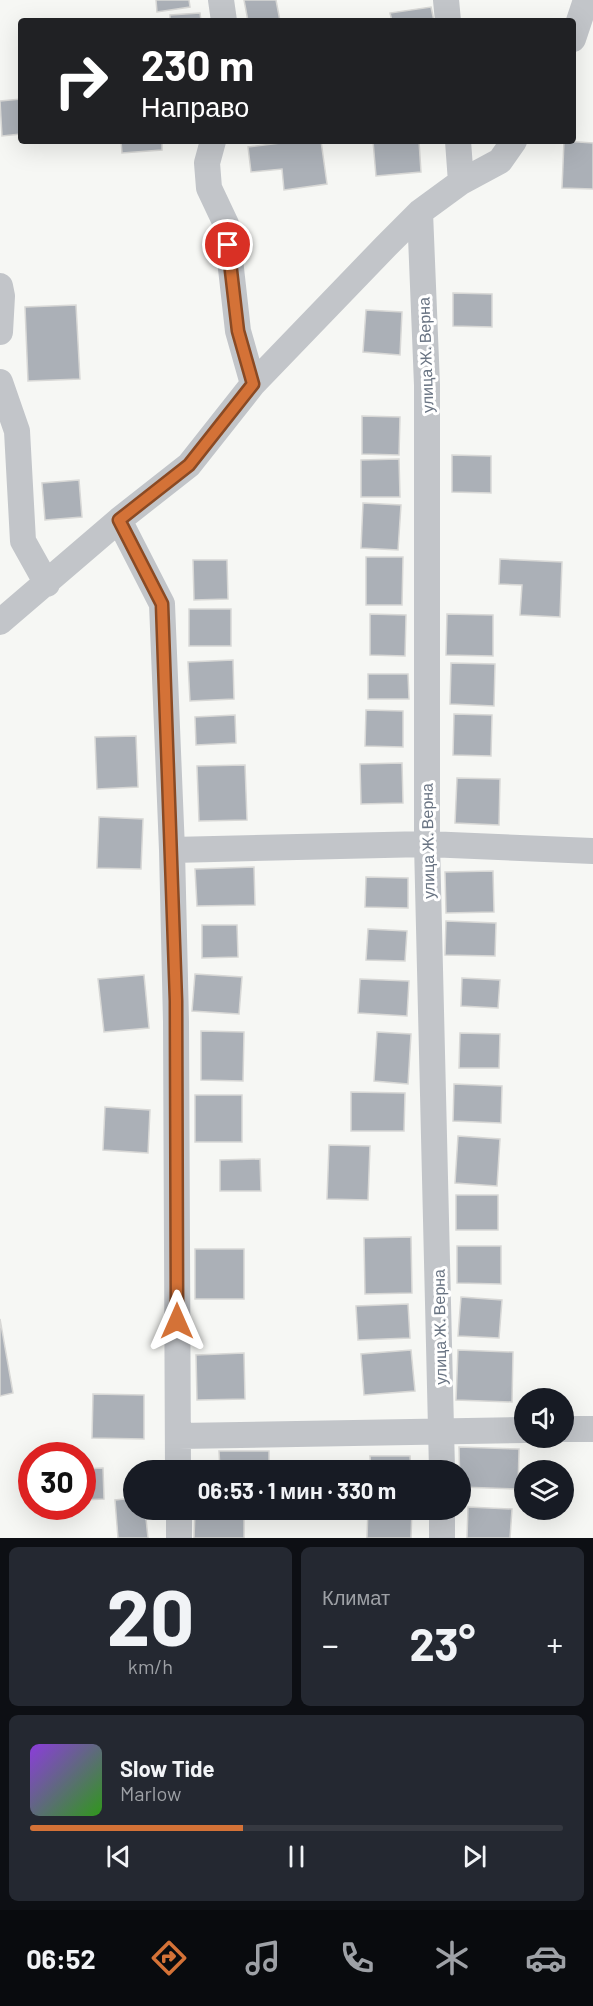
<!DOCTYPE html>
<html lang="ru">
<head>
<meta charset="utf-8">
<style>
	:root { --surface:#171b24; --page:#242831; --text:#f1f3f6; --muted:#9ea1a6; --line:#363941; --accent:#d47237 }
	body { margin:0; font-family:Barlow,sans-serif; background:var(--page); color:var(--text); height:100vh; display:flex; flex-direction:column; font-size:22px; white-space:nowrap }
	* { box-sizing:border-box; margin:0 }
	p { font-size:20px; color:var(--muted) }
	.icon { flex:none; width:33px; height:33px; fill:none; stroke:currentColor; stroke-width:2; stroke-linecap:round; stroke-linejoin:round }
	.map { position:relative; height:1538px; overflow:hidden }
	.panel { display:flex; flex-direction:column; gap:9px; padding:9px; background:#0d0f14; flex:1 }
	.panel>* { flex:none }
	.top-card { position:absolute; left:18px; top:18px; width:558px; height:126px; border-radius:6px; box-shadow:0 6px 24px #0002; background:#202124; color:#fff; overflow:hidden }
	.buttons { position:absolute; left:514px; top:1388px; display:grid; gap:12px }
	.buttons a { display:grid; place-items:center; width:60px; height:60px; border-radius:50%; background:var(--surface); box-shadow:0 6px 24px #0002; font-size:30px }
	.speed { position:absolute; left:18px; top:1442px; display:flex; gap:12px; font-size:30px; font-weight:700; text-align:center }
	.speed>* { display:grid; place-content:center; width:78px; height:78px; border-radius:50%; background:var(--surface); box-shadow:0 6px 24px #0002; line-height:1 }
	.speed .limit { border:9px solid #d22; background:#fff; color:#111 }
	.pin { position:absolute; display:grid; place-items:center; width:51px; height:51px; color:#fff; margin:-26px; border:3px solid #fff; border-radius:50%; box-shadow:0 2px 6px #0007 }
	.me { position:absolute; width:66px; margin:-33px; rotate:0deg; stroke-linejoin:round; filter:drop-shadow(0 0 4px #0008) }
	.turn { display:flex; align-items:center; gap:21px; height:126px; padding:0 24px; font-size:27px }
	.turn .icon { width:78px; height:78px; stroke-width:2.5 }
	.turn b { display:block; font-size:42px; line-height:51px }
	.big { font-size:45px; font-weight:700; line-height:1.1 }
	.panel .widget { flex:1; display:flex; flex-direction:column; justify-content:center; gap:9px; min-width:0; padding:0 21px; border-radius:9px; background:var(--page) }
	.panel .dial { align-items:center; gap:0 }
	.dial b { font-size:78px; line-height:1 }
	.song { display:flex; align-items:center; gap:18px }
	.cover { width:72px; height:72px; border-radius:9px; background:linear-gradient(135deg,hsl(270 70% 55%),hsl(110 70% 35%)) }
	.played { height:6px; border-radius:3px; background:linear-gradient(90deg,var(--accent) 40%,var(--line) 40%) }
	.keys { display:flex; justify-content:space-around; direction:ltr }
	.heat { display:flex; justify-content:space-between; align-items:center; font-size:33px; direction:ltr }
	.panel .tiles { flex:1; display:grid; gap:9px; grid-template-columns:1fr 1fr }
	.widget:last-child { grid-column:span 2 }
	.trip { position:absolute; left:123px; top:1460px; width:348px; height:60px; border-radius:30px; background:var(--surface); box-shadow:0 6px 24px #0002; font-weight:700; line-height:60px; text-align:center }
	.tabs { display:flex; height:96px; justify-content:space-around; align-items:center; background:#090b0e; color:var(--muted) }
	.tabs .icon { width:42px; height:42px }
	.tabs .selected { color:var(--accent) }
	.tabs b { font-size:27px; color:var(--text) }
	.map>svg:first-child { display:block }
	.building { fill:#abb0b7; stroke:#d8d8d6; stroke-width:1.5 }
	.lines { fill:none; stroke-linecap:round; stroke-linejoin:round }
	.minor { stroke:#c2c5c9; stroke-width:26 }
	.route-casing { stroke:#8a4a24; stroke-width:15 }
	.route { stroke:#d47237; stroke-width:10 }
	.labels { text-anchor:middle; dominant-baseline:central; stroke-width:6; stroke-linejoin:round; paint-order:stroke }
	.street-label { font-size:16px; fill:#687382; stroke:#fff }
</style>
</head>
<body>
<div class="map">
<svg width="593" height="1538" viewBox="0 0 593 1538">
	<rect width="100%" height="100%" fill="#f6f7f4"/>
	<path class="building" d="M156,0H189L190,7L157,12Z
		M244,0H276L280,21H248Z
		M431,7L434,21H392L390,13Z
		M200,13L201,21H170V15Z
		M21,99V134L2,136L0,101Z
		M121,141H162V150L122,153Z
		M297,141H321L327,184L284,190L282,169L251,172L248,147Z
		M373,141H419L421,172L376,176Z
		M564,141L593,143V189L562,188Z
		M453,293L492,294V327L453,326Z
		M76,305L80,379L28,381L25,307Z
		M366,310L402,312L400,355L363,352Z
		M362,416L400,417L399,455L362,454Z
		M452,455L491,456V493L452,492Z
		M399,459L400,497H361V460Z
		M79,480L82,517L45,520L42,483Z
		M363,503L401,505L398,550L361,548Z
		M366,557H403L402,605H366Z
		M500,559L562,562L560,617L520,615L522,585L499,584Z
		M193,560H227L228,599L194,600Z
		M189,609H231V646H189Z
		M370,614L406,615L405,656L370,655Z
		M447,614L493,615V656L446,655Z
		M233,660L234,699L190,701L188,662Z
		M451,663L495,664L494,706L450,704Z
		M368,674H408L409,699H368Z
		M366,710L403,711V747L365,746Z
		M454,714L492,715L491,756L453,755Z
		M235,715L236,743L196,745L195,717Z
		M136,736L138,787L97,789L95,737Z
		M402,763L403,803L361,804L360,764Z
		M245,765L247,820L199,821L197,766Z
		M457,778L500,779L499,825L455,823Z
		M99,817L143,819L141,869L97,868Z
		M254,867L255,905L197,906L195,869Z
		M493,871L494,912L446,913L445,872Z
		M366,877L408,878V908L365,907Z
		M446,921L496,923L495,956L445,955Z
		M202,925H237L238,957L202,958Z
		M368,929L407,931L405,961L366,960Z
		M195,974L242,977L239,1014L192,1011Z
		M144,975L149,1028L104,1032L98,979Z
		M462,978L500,980L498,1008L461,1006Z
		M360,979L409,981L407,1016L358,1013Z
		M201,1031L244,1032L243,1081L201,1080Z
		M377,1032L411,1034L408,1084L374,1081Z
		M460,1033L500,1034L499,1068H459Z
		M454,1084L502,1086L501,1123L453,1121Z
		M351,1092L405,1093L404,1131H351Z
		M195,1095H242V1142H195Z
		M105,1107L150,1110L148,1153L103,1150Z
		M458,1136L500,1139L497,1186L455,1183Z
		M329,1145L370,1146L368,1200L327,1199Z
		M260,1159L261,1191H220V1160Z
		M456,1195H498V1230H456Z
		M411,1237L412,1293L365,1294L364,1238Z
		M457,1246H501V1284L457,1283Z
		M195,1249H244V1299H195Z
		M461,1297L502,1300L499,1338L458,1336Z
		M408,1304L410,1338L358,1340L356,1306Z
		M0,1319L13,1393L0,1396Z
		M411,1350L415,1391L364,1395L361,1354Z
		M458,1350L513,1352L512,1402L456,1400Z
		M244,1353L245,1399L197,1400L196,1355Z
		M93,1394L144,1395V1439L92,1438Z
		M459,1447L519,1449L518,1489L460,1487Z
		M219,1451H269V1470H220Z
		M370,1456H410L411,1470H371Z
		M103,1468L104,1499L82,1500V1469Z
		M134,1498V1509H145L148,1538H118L115,1500Z
		M468,1507L512,1509L510,1538H467Z
		M368,1509H412L411,1538H367Z
		M195,1513L244,1514V1538H194Z"/>
	<g class="lines">
		<path class="minor" d="M221,0L224,21
			M446,0L448,21
			M573,39L586,0
			M213,141L207,163L209,188L226,224L238,331L253,384
			M458,141L461,182
			M420,212L427,385V844L442,1470
			M0,286L2,296L0,332
			M0,382L17,431L23,541L47,584
			M119,520L162,604L172,850L176,1022L178,1470
			M0,622L119,520L189,465L253,384L386,246L420,212L461,182L500,161L514,141
			M172,850L427,844L593,851
			M564,1429H593
			M178,1436L525,1430
			M179,1509V1538
			M442,1509V1538"/>
	</g>
	<g class="lines">
		<defs>
			<path id="route" d="M177,1321L176,1001L162,604L119,520L189,465L253,384L238,331L228,245"/>
		</defs>
		<use href="#route" class="route-casing"/>
		<use href="#route" class="route"/>
	</g>
	<g class="labels">
		<g class="street-label">
			<text transform="translate(425 355) rotate(-92)">улица Ж. Верна</text>
			<text transform="translate(427 841) rotate(-91)">улица Ж. Верна</text>
			<text transform="translate(439 1327) rotate(-91)">улица Ж. Верна</text>
		</g>
	</g>
</svg>
<div class="buttons">
<a><svg class="icon" aria-label="sound" viewBox="0 0 24 24"><path d="M4 9h4l5-4v14l-5-4H4zM17 9q2 3 0 6"/></svg></a>
<a><svg class="icon" aria-label="layers" viewBox="0 0 24 24"><path d="M12 4l9 5-9 5-9-5zM3 14l9 5 9-5"/></svg></a>
</div>
<div class="speed"><div class="limit">30</div></div>
<div class="pin" style="left:228px;top:245px;background:#d93025"><svg class="icon" aria-label="arrive" viewBox="0 0 24 24"><path d="M6 21V4h12l-3 4 3 4H6"/></svg></div>
<svg class="me" style="left:177px;top:1321px" viewBox="-20 -20 40 40"><path d="M0-17L14 15 0 8-14 15z" fill="#d47237" stroke="#fff" stroke-width="4"/></svg>
<div class="trip">06:53 · 1 мин · 330 m</div>
<div class="top-card">
<div class="turn"><svg class="icon" aria-label="right" viewBox="0 0 24 24"><path d="M7 20v-9h11M14 6l5 5-5 5"/></svg><div><b>230 m</b>Направо</div></div>
</div>
</div>
<section class="panel">
<div class="tiles">
<div class="widget dial"><b>20</b><p>km/h</p></div>
<div class="widget"><p>Климат</p>
<div class="heat"><a>−</a><b class="big">23°</b><a>+</a></div>
</div>
<div class="widget">
<div class="song"><i class="cover"></i><div><b>Slow Tide</b><p>Marlow</p></div></div>
<div class="played"></div>
<div class="keys"><svg class="icon" aria-label="previous" viewBox="0 0 24 24"><path d="M18 5L8 12l10 7zM5 5v14"/></svg><svg class="icon" aria-label="pause" viewBox="0 0 24 24"><path d="M8 5v14M16 5v14"/></svg><svg class="icon" aria-label="next" viewBox="0 0 24 24"><path d="M6 5l10 7-10 7zM19 5v14"/></svg></div>
</div>
</div>
</section>
<nav class="tabs">
<b>06:52</b>
<svg class="icon selected" aria-label="directions" viewBox="0 0 24 24"><path d="M12 3l9 9-9 9-9-9zM9 14v-3h6M13 9l2 2-2 2"/></svg>
<svg class="icon" aria-label="music" viewBox="0 0 24 24"><path d="M9 18V5l10-2v13"/><circle cx="6" cy="18" r="3"/><circle cx="16" cy="16" r="3"/></svg>
<svg class="icon" aria-label="phone" viewBox="0 0 24 24"><path d="M5 4h4l2 5-3 2q2 4 5 5l2-3 5 2v4C11 20 4 13 5 4z"/></svg>
<svg class="icon" aria-label="climate" viewBox="0 0 24 24"><path d="M12 3v18M4 7l16 10M4 17L20 7"/></svg>
<svg class="icon" aria-label="car" viewBox="0 0 24 24"><path d="M5 17H2v-5l4-1 3-4h7l3 4 3 1v5h-3M9 17h6M6 11h13"/><circle cx="7" cy="17" r="2"/><circle cx="17" cy="17" r="2"/></svg>
</nav>
</body>
</html>
